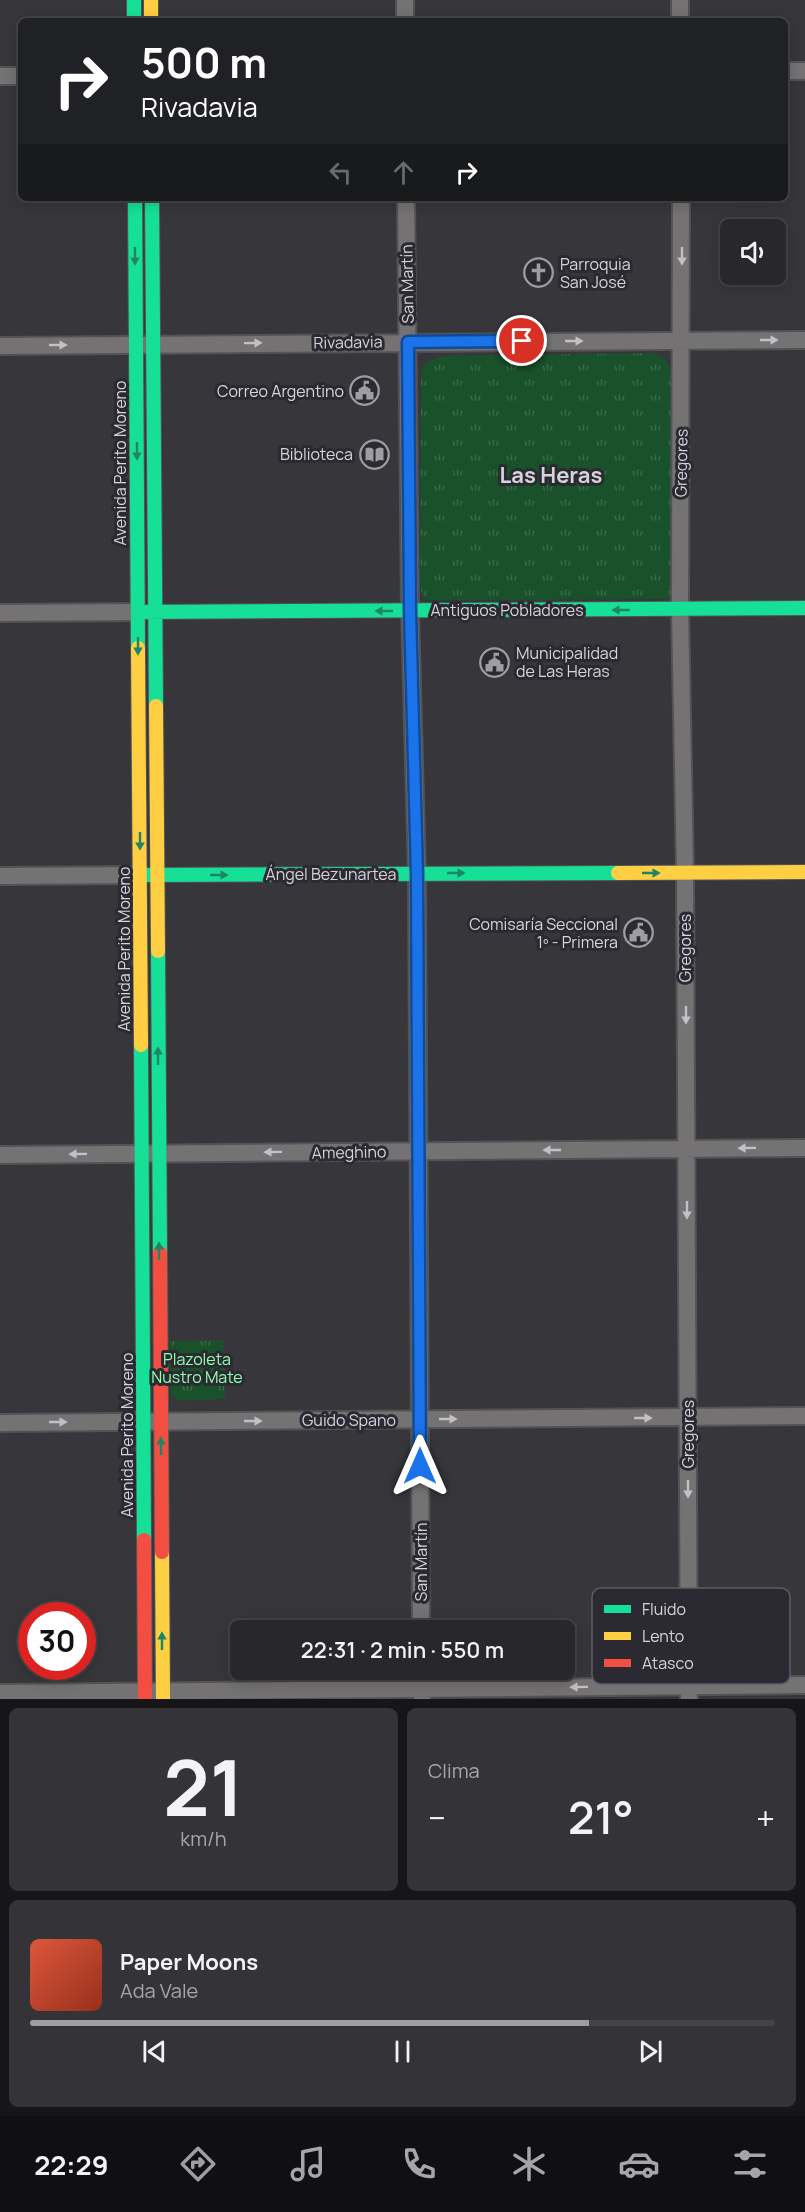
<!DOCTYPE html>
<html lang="es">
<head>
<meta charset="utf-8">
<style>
	:root { --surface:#28282c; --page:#343438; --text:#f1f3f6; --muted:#a5a6a9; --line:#444448; --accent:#9d9da2 }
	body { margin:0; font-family:Manrope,sans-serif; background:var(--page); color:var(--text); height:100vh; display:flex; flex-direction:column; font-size:22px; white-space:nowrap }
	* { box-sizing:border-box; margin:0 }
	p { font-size:20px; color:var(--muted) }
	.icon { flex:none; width:33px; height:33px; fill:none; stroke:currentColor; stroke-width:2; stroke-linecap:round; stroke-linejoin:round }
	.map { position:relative; height:1699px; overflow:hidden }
	.details { display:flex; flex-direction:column; gap:9px; padding:9px; background:#161618; flex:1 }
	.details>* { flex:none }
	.hud { position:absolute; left:18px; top:18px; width:770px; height:183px; border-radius:9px; box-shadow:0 3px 15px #0003,0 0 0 2px var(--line); background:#202124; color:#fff; overflow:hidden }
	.tools { position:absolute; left:720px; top:219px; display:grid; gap:12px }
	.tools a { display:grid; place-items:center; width:66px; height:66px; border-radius:9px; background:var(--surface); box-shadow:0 3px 15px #0003,0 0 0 2px var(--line); font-size:30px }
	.speed { position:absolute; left:18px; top:1602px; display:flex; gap:12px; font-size:30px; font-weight:700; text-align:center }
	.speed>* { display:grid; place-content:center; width:78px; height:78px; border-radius:50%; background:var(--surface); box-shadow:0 3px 15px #0003,0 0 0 2px var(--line); line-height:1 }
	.speed .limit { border:9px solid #d22; background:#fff; color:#111 }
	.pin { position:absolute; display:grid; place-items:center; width:51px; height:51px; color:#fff; margin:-26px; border:3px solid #fff; border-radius:50%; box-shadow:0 2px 6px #0007 }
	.me { position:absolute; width:66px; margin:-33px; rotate:0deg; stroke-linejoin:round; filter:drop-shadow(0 0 4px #0008) }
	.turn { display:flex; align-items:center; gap:21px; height:126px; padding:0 24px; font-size:27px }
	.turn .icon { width:78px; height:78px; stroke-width:2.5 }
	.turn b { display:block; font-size:42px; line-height:51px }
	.lanes { display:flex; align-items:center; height:57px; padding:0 24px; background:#0003; justify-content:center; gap:30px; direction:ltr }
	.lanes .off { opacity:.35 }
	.big { font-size:45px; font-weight:600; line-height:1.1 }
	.details .tile { flex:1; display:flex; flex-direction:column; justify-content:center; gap:9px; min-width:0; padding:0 21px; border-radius:9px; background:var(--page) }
	.details .dial { align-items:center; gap:0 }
	.dial b { font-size:78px; line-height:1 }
	.song { display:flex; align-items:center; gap:18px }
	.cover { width:72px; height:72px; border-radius:9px; background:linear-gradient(135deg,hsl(10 70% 55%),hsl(10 70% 35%)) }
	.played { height:6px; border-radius:3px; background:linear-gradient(90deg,var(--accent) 75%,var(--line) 75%) }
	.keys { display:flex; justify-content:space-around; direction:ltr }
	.heat { display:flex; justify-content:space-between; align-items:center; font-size:33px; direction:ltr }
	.details .tiles { flex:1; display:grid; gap:9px; grid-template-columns:1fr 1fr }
	.tile:last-child { grid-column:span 2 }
	.trip { position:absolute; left:230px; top:1620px; width:345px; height:60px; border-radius:9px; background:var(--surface); box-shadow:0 3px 15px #0003,0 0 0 2px var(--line); font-weight:600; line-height:60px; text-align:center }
	.tab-bar { display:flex; height:96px; justify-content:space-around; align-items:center; background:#101012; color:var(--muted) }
	.tab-bar .icon { width:42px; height:42px }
	.tab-bar .current { color:var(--accent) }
	.tab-bar b { font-size:27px; color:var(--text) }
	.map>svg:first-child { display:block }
	.grass { fill:url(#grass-tufts) }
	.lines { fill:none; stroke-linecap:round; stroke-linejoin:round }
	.street-casing { stroke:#535357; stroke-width:20 }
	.fast-casing { stroke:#535357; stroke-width:16 }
	.slow-casing { stroke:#535357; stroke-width:16 }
	.jam-casing { stroke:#535357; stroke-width:16 }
	.street { stroke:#747272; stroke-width:16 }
	.fast { stroke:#16e098; stroke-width:14 }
	.slow { stroke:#ffcf43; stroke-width:14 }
	.jam { stroke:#f24e42; stroke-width:14 }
	.oneway { fill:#208565 }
	.oneway2 { fill:#c2c0c5 }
	.route-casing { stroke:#114b97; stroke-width:15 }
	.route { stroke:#1a73e8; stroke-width:10 }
	.labels { text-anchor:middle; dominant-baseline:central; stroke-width:6; stroke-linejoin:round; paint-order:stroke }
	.poi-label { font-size:16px; fill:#d5d4da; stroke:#2b2a32; text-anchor:end }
	.street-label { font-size:16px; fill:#d5d4da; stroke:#2b2a32 }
	.park-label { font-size:16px; fill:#90feaa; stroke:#2b2a32 }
	.district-label { font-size:22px; font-weight:bold; fill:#d5d4da; stroke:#2b2a32 }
	.key { fill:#2b2a32; stroke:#5e5d64; stroke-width:1.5 }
	.key-label { font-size:16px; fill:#d5d4da }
</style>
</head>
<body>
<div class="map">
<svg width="805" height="1699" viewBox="0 0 805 1699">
	<defs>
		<pattern id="grass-tufts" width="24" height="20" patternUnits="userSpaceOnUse" patternTransform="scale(1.5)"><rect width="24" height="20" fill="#19512b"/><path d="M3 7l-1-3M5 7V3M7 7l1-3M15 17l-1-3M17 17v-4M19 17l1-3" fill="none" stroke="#3a6949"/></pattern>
	</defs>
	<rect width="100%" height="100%" fill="#36363b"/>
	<path class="grass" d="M651,353L665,358L671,371L675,586L672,599L424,600L420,587L421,374L425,363L442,356Z
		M223,1340L225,1399L180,1401L171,1394L170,1341Z"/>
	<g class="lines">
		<defs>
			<path id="street" d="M680,0V21
				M405,21V0
				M784,71H805
				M0,76H21
				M406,198L410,611L417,874L421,1630
				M681,198L680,609L685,872L689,1699
				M0,346L805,340
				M0,613L138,612
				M0,876L140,875
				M0,1155L805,1148
				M0,1423L805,1416
				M422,1670V1698
				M0,1693L805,1685"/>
			<path id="fast" d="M134,0V21
				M135,198L138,648
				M152,198L156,706
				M138,612L805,608
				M142,875L618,873
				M158,951L160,1253
				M141,1045L144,1540"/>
			<path id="slow" d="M151,0V21
				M138,648L141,1045
				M156,706L158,951
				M618,873L805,872
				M162,1552L163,1699"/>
			<path id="jam" d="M160,1253L162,1552
				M144,1540L145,1699"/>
		</defs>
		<use href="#street" class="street-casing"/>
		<use href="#fast" class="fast-casing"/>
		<use href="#slow" class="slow-casing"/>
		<use href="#jam" class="jam-casing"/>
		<use href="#street" class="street"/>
		<use href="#fast" class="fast"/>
		<use href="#slow" class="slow"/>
		<use href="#jam" class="jam"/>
	</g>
	<defs><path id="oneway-solid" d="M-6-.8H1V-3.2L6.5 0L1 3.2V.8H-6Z" transform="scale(1.5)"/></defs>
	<g class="oneway">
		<use href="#oneway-solid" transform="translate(135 256) rotate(90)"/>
		<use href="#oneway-solid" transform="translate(137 451) rotate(90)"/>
		<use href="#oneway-solid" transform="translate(621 610) rotate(180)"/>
		<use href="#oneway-solid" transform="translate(384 611) rotate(180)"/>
		<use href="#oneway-solid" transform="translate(138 646) rotate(90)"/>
		<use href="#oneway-solid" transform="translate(140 841) rotate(90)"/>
		<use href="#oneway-solid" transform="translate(456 873)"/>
		<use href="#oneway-solid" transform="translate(651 873)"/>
		<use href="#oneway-solid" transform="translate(219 875)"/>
		<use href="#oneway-solid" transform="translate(158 1056) rotate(-90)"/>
		<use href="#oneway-solid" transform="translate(159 1251) rotate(-90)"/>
		<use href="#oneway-solid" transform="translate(161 1446) rotate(-90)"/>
		<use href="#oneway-solid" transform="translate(162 1641) rotate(-90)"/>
	</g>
	<g class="oneway2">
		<use href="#oneway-solid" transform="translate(682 256) rotate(90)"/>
		<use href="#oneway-solid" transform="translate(769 340)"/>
		<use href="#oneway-solid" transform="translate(574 341)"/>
		<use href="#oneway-solid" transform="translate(253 343) rotate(-1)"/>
		<use href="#oneway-solid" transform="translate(58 345)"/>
		<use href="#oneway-solid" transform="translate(686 1015) rotate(90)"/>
		<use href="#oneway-solid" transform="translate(747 1148) rotate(179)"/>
		<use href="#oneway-solid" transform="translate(552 1150) rotate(180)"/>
		<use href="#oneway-solid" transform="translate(273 1152) rotate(179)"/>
		<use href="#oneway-solid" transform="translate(78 1154) rotate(179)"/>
		<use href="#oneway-solid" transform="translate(687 1210) rotate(90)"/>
		<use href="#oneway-solid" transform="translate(643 1418)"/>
		<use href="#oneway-solid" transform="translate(448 1419)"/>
		<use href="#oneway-solid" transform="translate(253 1421)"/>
		<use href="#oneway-solid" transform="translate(58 1422)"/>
		<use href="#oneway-solid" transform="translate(688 1489) rotate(90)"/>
		<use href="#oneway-solid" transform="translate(579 1687) rotate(179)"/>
	</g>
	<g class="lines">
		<defs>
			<path id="route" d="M420,1466L417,874L410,610L408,342L522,341"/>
		</defs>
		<use href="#route" class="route-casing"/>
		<use href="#route" class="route"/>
	</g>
	<defs>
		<symbol id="church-ring" viewBox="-11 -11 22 22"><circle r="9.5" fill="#2b2a32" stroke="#9d9da2" stroke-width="1.5"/><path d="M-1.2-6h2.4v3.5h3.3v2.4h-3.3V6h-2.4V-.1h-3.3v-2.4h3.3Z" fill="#9d9da2"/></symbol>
		<symbol id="civic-ring" viewBox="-11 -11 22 22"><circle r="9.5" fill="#2b2a32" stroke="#9d9da2" stroke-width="1.5"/><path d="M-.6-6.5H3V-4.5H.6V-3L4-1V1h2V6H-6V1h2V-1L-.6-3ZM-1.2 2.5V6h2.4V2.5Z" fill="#9d9da2"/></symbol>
		<symbol id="library-ring" viewBox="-11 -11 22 22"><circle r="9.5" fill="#2b2a32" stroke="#9d9da2" stroke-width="1.5"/><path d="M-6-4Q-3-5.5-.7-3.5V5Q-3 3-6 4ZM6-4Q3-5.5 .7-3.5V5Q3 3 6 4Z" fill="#9d9da2"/></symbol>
	</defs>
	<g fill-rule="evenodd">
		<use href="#church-ring" x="522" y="256" width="33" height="33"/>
		<use href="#civic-ring" x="348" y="374" width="33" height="33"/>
		<use href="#library-ring" x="358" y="438" width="33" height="33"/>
		<use href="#civic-ring" x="478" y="646" width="33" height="33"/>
		<use href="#civic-ring" x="622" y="916" width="33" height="33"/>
	</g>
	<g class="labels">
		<g class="poi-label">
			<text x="560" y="264" text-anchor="start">Parroquia<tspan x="560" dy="18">San José</tspan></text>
			<text x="344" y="391">Correo Argentino</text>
			<text x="353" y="454">Biblioteca</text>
			<text x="516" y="653" text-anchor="start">Municipalidad<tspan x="516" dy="18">de Las Heras</tspan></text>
			<text x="618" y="924">Comisaría Seccional<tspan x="618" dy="18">1º - Primera</tspan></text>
		</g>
		<g class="street-label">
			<text transform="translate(407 284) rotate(-91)">San Martín</text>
			<text transform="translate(348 342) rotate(-1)">Rivadavia</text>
			<text transform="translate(120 463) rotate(-90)">Avenida Perito Moreno</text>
			<text transform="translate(681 463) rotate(-89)">Gregores</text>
			<text x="507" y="610">Antiguos Pobladores</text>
			<text x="331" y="874">Ángel Bezunartea</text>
			<text transform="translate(685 948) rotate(-90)">Gregores</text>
			<text transform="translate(124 949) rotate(-90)">Avenida Perito Moreno</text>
			<text transform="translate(349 1152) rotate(-1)">Ameghino</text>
			<text x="349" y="1420">Guido Spano</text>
			<text transform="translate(688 1434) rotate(-90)">Gregores</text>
			<text transform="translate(127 1435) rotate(-90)">Avenida Perito Moreno</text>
			<text transform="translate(421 1562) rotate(-90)">San Martín</text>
		</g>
		<g class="park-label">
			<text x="197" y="1359">Plazoleta<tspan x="197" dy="18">Nustro Mate</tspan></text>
		</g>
		<g class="district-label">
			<text x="551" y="475">Las Heras</text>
		</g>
	</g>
	<rect x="592" y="1588" width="198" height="96" rx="9" class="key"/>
	<rect x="604" y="1605" width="27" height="8" fill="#16e098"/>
	<rect x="604" y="1632" width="27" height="8" fill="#ffcf43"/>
	<rect x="604" y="1659" width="27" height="8" fill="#f24e42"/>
	<g class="key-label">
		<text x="642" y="1615">Fluido</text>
		<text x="642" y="1642">Lento</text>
		<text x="642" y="1669">Atasco</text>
	</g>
</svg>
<div class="tools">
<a><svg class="icon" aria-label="sound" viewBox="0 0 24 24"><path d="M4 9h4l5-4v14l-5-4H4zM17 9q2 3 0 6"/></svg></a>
</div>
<div class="speed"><div class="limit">30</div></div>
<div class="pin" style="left:522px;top:341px;background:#d93025"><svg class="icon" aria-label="arrive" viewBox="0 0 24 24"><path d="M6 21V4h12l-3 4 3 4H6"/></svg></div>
<svg class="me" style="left:420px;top:1466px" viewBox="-20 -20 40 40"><path d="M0-17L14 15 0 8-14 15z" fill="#1a73e8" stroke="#fff" stroke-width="4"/></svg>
<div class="trip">22:31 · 2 min · 550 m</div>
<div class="hud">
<div class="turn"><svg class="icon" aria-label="right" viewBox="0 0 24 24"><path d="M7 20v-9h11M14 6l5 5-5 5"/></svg><div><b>500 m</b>Rivadavia</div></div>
<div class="lanes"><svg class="icon off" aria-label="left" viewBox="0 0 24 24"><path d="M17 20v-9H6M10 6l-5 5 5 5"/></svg><svg class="icon off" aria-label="ahead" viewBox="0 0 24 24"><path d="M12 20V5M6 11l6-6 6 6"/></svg><svg class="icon" aria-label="right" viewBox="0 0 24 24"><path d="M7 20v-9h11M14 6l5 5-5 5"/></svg></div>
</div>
</div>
<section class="details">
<div class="tiles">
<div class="tile dial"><b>21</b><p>km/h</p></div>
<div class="tile"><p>Clima</p>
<div class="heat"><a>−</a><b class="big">21°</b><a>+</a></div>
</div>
<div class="tile">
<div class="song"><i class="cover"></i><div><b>Paper Moons</b><p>Ada Vale</p></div></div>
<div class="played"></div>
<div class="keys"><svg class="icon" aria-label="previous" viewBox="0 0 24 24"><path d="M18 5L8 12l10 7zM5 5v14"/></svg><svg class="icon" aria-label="pause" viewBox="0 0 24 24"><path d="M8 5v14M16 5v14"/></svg><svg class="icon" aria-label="next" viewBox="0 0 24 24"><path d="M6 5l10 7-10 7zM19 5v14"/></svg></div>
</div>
</div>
</section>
<nav class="tab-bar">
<b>22:29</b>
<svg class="icon current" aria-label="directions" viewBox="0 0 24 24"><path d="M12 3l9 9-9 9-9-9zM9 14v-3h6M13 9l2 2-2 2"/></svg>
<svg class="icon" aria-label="music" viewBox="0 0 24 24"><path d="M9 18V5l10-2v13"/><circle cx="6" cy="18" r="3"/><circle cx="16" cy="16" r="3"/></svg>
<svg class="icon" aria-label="phone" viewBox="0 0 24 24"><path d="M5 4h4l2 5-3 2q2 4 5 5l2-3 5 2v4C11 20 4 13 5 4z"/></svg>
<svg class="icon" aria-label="climate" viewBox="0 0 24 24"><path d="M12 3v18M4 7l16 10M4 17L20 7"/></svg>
<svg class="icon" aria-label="car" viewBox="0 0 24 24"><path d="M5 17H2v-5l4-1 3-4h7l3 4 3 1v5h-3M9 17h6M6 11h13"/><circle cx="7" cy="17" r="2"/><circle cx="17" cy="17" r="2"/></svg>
<svg class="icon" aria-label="filters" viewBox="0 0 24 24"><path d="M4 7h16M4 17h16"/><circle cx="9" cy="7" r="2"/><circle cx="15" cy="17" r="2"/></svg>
</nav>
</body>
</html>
